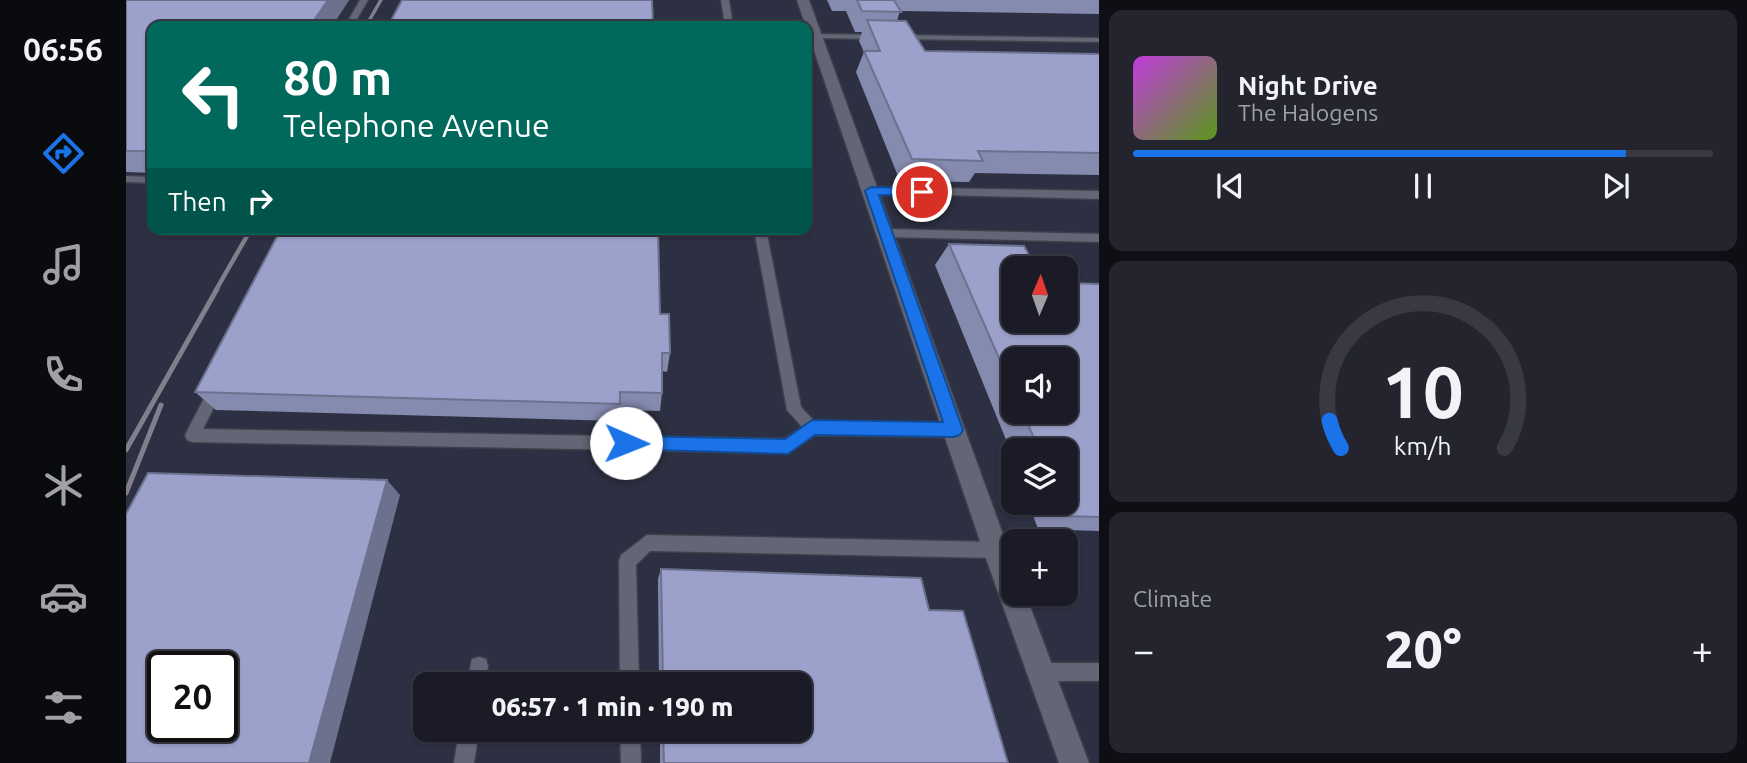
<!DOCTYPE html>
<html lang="en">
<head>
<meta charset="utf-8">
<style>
	:root { --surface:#1a1b26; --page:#23242e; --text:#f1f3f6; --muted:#9fa1a7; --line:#383943; --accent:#1a73e8 }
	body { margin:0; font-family:Ubuntu,sans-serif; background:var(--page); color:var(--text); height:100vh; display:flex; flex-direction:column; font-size:26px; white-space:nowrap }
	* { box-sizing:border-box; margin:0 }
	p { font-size:23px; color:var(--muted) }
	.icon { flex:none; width:38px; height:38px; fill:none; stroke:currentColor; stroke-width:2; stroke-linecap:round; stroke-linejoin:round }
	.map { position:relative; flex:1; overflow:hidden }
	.side { display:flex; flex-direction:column; gap:10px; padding:10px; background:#0e0f15; width:648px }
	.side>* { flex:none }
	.banner { position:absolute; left:21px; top:21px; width:665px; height:214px; border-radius:14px; box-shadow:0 2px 5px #0004,0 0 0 2px var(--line); background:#00695c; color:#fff; overflow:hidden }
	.needle { width:46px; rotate:2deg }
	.tools { position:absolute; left:875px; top:256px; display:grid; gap:14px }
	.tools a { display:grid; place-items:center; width:77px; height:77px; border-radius:14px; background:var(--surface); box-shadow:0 2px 5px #0004,0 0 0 2px var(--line); font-size:35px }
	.speed { position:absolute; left:21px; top:651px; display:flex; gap:14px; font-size:35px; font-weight:700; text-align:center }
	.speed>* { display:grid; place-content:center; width:91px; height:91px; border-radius:50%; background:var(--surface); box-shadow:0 2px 5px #0004,0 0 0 2px var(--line); line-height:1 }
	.speed .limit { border:4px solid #111; border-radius:10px; background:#fff; color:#111 }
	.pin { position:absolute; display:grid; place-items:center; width:60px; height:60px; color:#fff; margin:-30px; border:4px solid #fff; border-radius:50%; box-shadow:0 2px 7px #0007 }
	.me { position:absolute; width:77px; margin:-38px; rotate:91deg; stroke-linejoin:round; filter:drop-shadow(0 0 5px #0008) }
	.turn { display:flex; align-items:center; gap:24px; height:147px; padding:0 21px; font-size:32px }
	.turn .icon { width:91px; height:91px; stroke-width:2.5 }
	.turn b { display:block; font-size:49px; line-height:60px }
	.then { display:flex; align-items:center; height:66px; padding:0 21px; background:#0003; gap:14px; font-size:26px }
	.big { font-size:52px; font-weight:800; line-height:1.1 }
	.side .tile { flex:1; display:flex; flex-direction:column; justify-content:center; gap:10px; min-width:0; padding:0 24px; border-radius:14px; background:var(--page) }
	.side .dial { align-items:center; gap:0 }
	.dial svg { height:182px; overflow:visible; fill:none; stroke:var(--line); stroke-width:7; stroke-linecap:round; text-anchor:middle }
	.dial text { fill:var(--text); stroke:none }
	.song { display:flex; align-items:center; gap:21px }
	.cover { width:84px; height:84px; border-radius:10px; background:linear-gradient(135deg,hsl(290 70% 55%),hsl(90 70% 35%)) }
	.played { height:7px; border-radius:4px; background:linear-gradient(90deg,var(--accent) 85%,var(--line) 85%) }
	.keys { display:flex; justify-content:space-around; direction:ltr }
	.heat { display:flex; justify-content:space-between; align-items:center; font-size:38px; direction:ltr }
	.trip { position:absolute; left:287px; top:672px; width:399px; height:70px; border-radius:14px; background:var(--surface); box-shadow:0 2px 5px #0004,0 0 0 2px var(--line); font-weight:800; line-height:70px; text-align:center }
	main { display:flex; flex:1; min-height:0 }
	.dock { display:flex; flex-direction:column; width:126px; justify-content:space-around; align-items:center; background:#0a0b0f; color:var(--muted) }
	.dock .icon { width:49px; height:49px }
	.dock .on { color:var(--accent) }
	.dock b { font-size:32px; color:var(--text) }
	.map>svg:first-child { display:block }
	.built { fill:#2d3042; fill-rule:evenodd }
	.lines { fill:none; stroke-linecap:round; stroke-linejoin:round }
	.lane-casing { stroke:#3e404a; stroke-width:3 }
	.street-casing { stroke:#3e404a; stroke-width:3 }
	.lane { fill:#636675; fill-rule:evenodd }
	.street { fill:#636675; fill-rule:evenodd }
	.rail-far2 { stroke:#7f808c; stroke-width:3.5 }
	.rail-far1 { stroke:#7f808c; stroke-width:4.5 }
	.rail { stroke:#7f808c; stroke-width:5 }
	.wall { fill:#858aaf; fill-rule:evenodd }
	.shaded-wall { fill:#6c718e }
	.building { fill:#9ba1cb; stroke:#6c718e; stroke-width:2; fill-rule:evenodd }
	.route { fill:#1a73e8; stroke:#114b97; stroke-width:2 }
</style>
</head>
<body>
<main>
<nav class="dock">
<b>06:56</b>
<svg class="icon on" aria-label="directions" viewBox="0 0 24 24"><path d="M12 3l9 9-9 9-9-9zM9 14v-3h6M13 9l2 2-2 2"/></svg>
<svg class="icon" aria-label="music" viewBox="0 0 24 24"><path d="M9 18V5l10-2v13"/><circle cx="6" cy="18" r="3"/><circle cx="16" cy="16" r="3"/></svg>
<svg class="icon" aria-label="phone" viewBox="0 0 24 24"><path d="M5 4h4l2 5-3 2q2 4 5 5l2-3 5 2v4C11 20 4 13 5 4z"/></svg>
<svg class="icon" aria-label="climate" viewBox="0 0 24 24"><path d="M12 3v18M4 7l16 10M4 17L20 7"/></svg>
<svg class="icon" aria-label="car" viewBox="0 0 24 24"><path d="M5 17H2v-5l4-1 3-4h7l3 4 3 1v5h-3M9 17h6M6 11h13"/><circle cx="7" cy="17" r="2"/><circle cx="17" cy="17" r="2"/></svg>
<svg class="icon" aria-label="filters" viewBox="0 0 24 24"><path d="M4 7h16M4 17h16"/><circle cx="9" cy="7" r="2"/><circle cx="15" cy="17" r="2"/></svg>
</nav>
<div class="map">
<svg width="974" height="763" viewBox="0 0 974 763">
	<rect width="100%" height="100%" fill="#232432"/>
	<path class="built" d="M0,0H973V763H0ZM26,26H681V229H26ZM887,268H940V320H887ZM887,359H940V411H887ZM887,450H940V502H887ZM887,541H940V593H887ZM37,667H96V726H37ZM299,684H674V730H299Z"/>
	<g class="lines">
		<defs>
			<path id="lane" d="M234,0H242L227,26H219Z
				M595,0H603L607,26H599Z
				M687,34L752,35L756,37L752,39L690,38L686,36Z
				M769,35L974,38V42L772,39H769Z
				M0,176L26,177V183L0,182Z
				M745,187L974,191V199L741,193L740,191Z
				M628,229H640L675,407L689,422L828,423L833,425L835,430L833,435L828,437L689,435L662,453L66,442L61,440L59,435L86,383H96L98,387L77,429L659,439L676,427L661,410Z
				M760,229L974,234V242L760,237L754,233Z
				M521,535L870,542L876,544L878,550L876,556L870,558L524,551L510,565L513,684H494L493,561L495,555Z
				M353,657L360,659L362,666L359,684H341L346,659Z
				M915,663H974V681H915L908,679L906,672L908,665Z
				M333,730H353L348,763H328Z
				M494,730H514L515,763H495Z"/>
			<path id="street" d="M671,0H683L887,562V593H899L963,763H933L857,550Z"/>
		</defs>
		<use href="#lane" class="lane-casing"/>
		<use href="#street" class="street-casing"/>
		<use href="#lane" class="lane"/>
		<use href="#street" class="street"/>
		<path class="rail-far2" d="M240,26L255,0"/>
		<path class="rail-far1" d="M90,290L125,229"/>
		<path class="rail" d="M0,450L91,289
			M0,493L35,405"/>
	</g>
	<path class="wall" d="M0,0H223L206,26H26V173L0,172Z
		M701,0H974V14L774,11L771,21L799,51L974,54V175L849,173L843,182L774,181L730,72L738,52L733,41L736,32H729L720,11H706Z
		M823,244L887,320L974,284V531L912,529L902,502H940V450H887V466L882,454L885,452L809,265ZM887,359L940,411H887Z
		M534,314L544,353L541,372L536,371V393L534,411L494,410L493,421L90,410L69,392Z
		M535,569L803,610L882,763H534V730H674V684H533L532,579Z"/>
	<path class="shaded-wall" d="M202,0H223L206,26H184Z
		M261,480L274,495L204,763H183Z"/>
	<path class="building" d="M0,0H202L184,26H26V151H0Z
		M276,0H526L527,26H262Z
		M731,0H768L775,12L736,11Z
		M741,20L780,21L799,51L974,54V153L852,151L857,161L786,159L738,51H754Z
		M155,229H532L534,314H543L544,353H536V393L494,392V404L69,392Z
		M823,244L898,246L910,268H887V320H940V283L974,284V517L939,516L933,502H940V450H910L905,438H908L896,411H940V359H887V390Z
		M22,473L261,480L183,763H0V514ZM37,667H96V726H37Z
		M535,569L795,578L803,610L837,611L882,763H538L537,730H674V684H537Z"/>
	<path class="route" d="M745,187L796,188L802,192L796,196L753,195L837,430L834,435L828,437L689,435L662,454L494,449L491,443L494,438L500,436L659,439L686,420L817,422L739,191Z"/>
</svg>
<div class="tools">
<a><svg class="needle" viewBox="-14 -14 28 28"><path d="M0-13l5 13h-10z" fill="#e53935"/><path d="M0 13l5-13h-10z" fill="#9fa1a7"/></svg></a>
<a><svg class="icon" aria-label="sound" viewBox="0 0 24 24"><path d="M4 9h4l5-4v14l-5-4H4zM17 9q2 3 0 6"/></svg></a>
<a><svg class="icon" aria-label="layers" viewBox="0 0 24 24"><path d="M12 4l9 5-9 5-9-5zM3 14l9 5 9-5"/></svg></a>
<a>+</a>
</div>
<div class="speed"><div class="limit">20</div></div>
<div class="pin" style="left:796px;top:192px;background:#d93025"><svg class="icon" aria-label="arrive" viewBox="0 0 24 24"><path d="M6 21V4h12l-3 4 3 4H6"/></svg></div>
<svg class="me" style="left:500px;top:443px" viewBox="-20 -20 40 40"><circle r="19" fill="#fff"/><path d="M0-13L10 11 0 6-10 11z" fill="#1a73e8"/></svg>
<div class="trip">06:57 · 1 min · 190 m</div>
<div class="banner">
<div class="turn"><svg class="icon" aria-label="left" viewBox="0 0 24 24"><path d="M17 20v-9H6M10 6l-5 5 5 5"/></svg><div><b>80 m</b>Telephone Avenue</div></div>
<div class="then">Then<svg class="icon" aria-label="right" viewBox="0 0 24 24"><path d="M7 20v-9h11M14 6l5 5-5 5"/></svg></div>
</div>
</div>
<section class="side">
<div class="tile">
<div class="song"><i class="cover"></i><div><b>Night Drive</b><p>The Halogens</p></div></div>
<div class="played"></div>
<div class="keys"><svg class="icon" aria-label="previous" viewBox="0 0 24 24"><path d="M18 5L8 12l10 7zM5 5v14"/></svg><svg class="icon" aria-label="pause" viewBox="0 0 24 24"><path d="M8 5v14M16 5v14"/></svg><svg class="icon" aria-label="next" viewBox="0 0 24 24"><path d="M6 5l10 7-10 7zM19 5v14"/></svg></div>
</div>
<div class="tile dial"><svg viewBox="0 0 100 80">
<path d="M14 69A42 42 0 1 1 86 69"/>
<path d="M14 69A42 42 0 0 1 9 57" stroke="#1a73e8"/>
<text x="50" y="56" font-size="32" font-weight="700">10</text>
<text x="50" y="72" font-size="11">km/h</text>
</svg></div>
<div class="tile"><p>Climate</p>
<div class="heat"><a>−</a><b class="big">20°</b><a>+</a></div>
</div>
</section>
</main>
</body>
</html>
